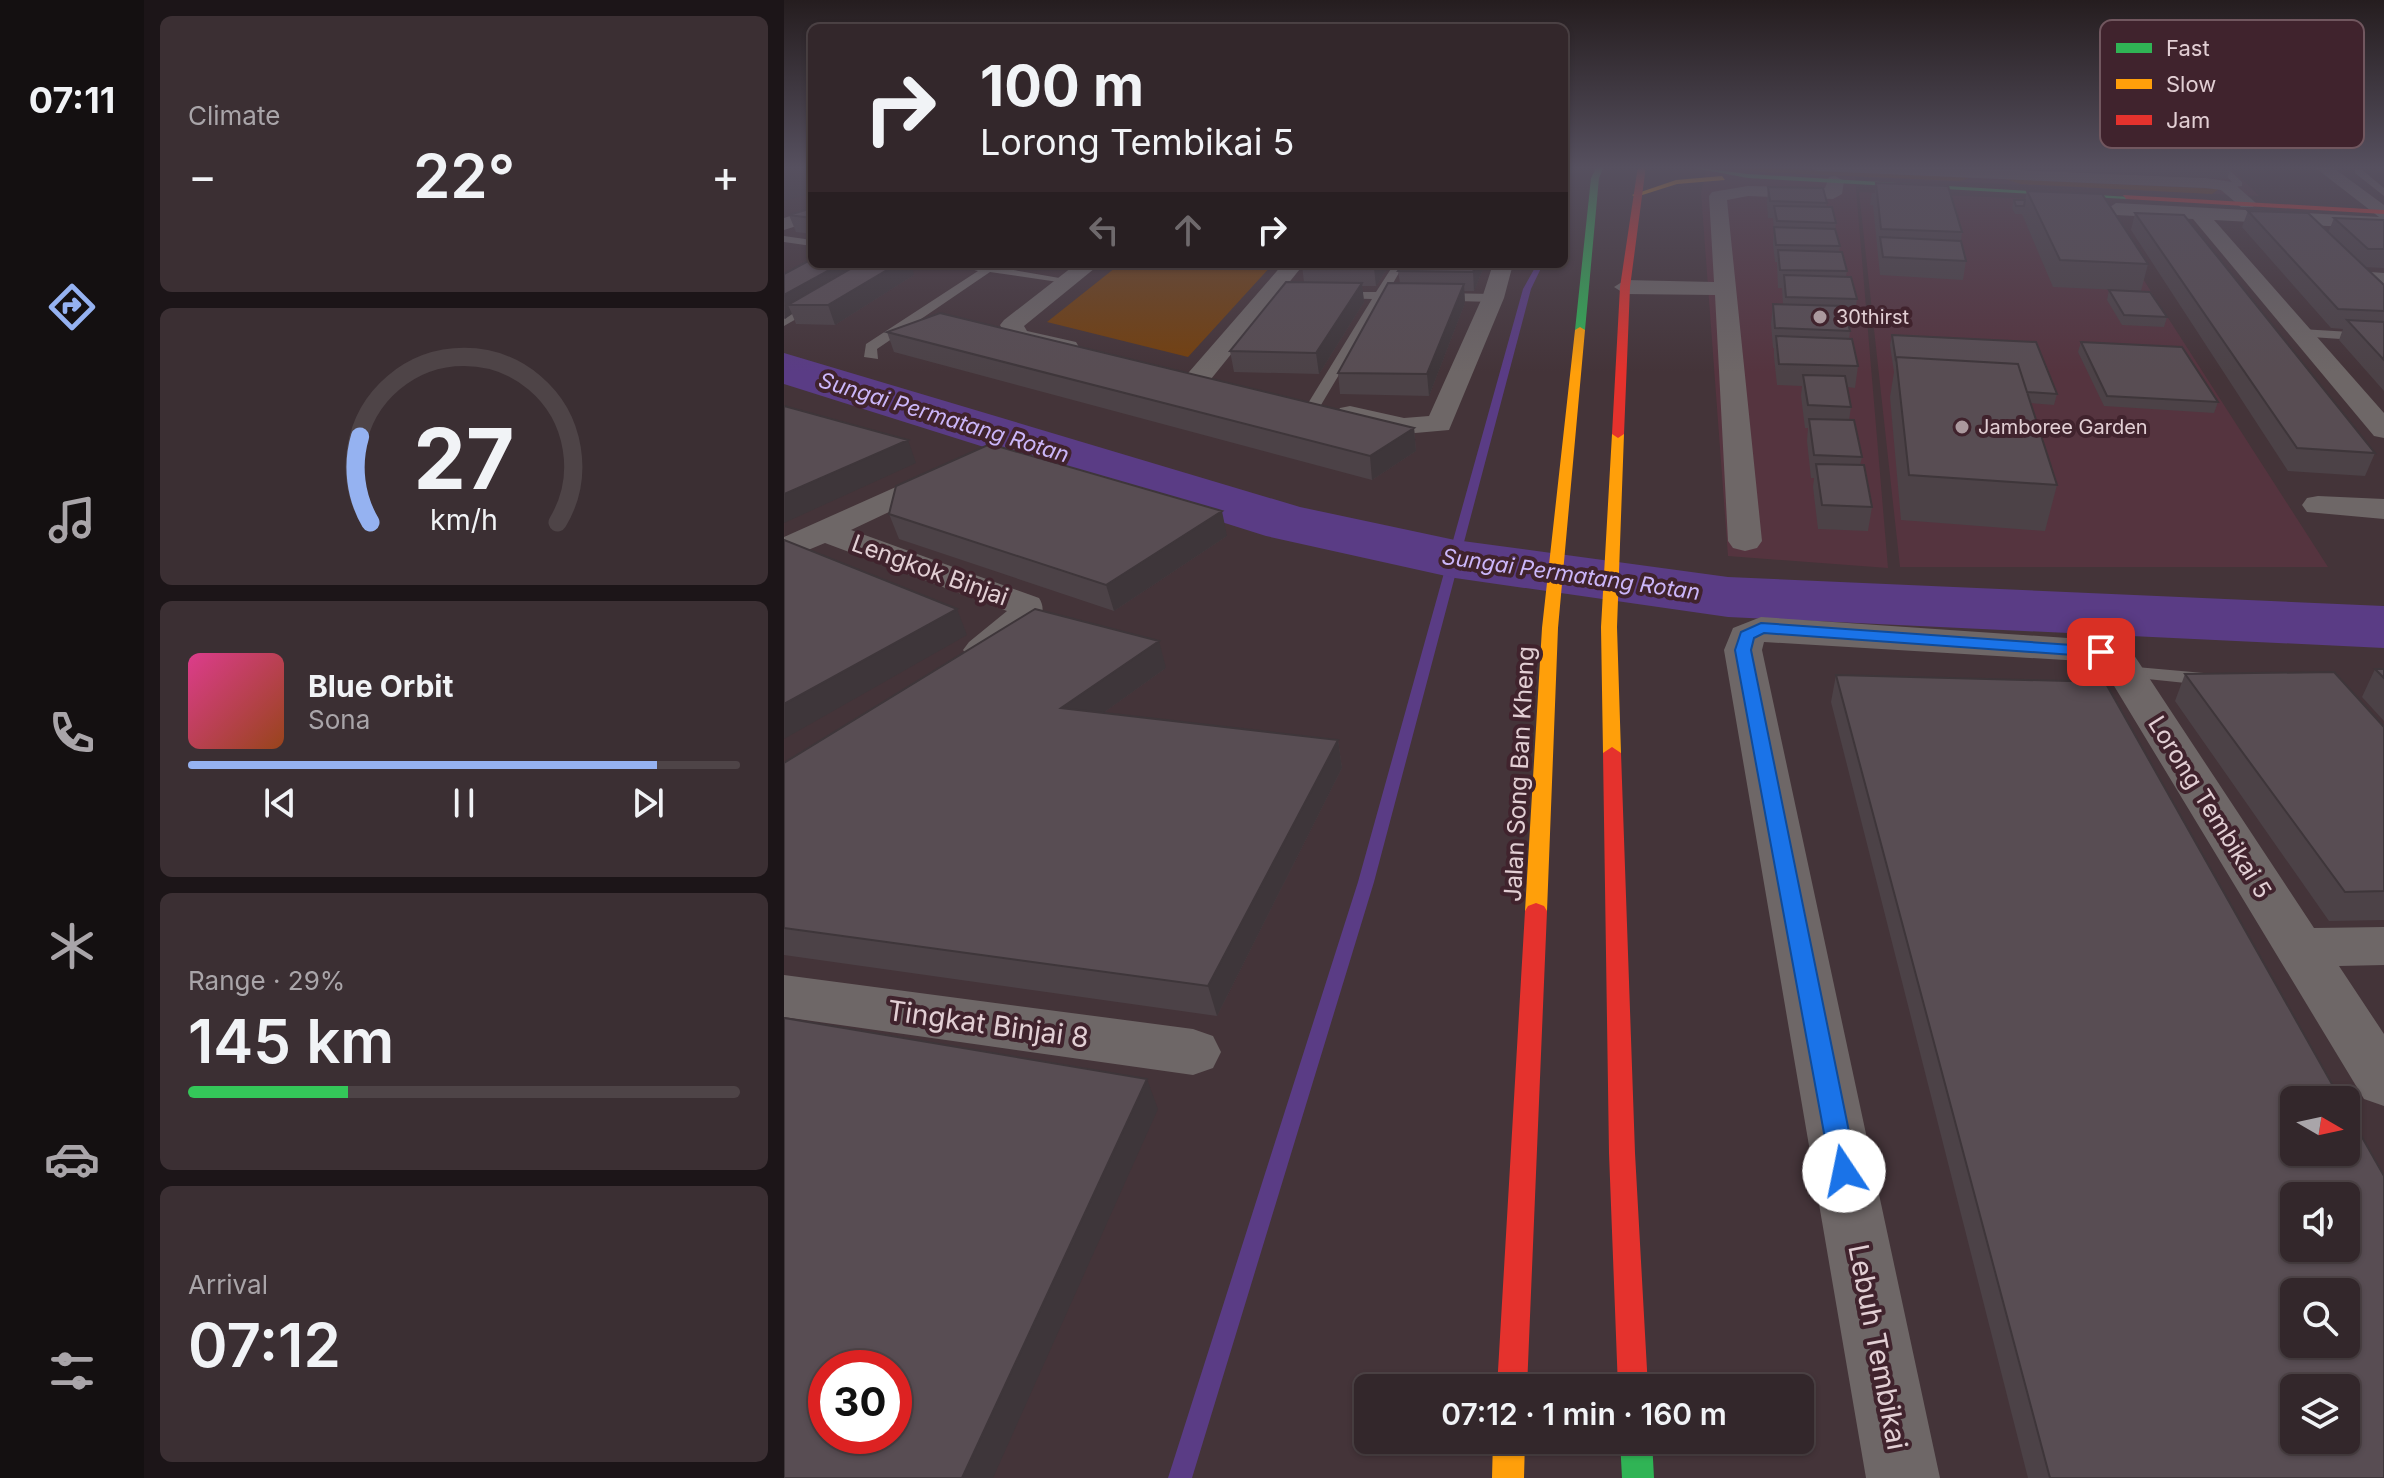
<!DOCTYPE html>
<html lang="en">
<head>
<meta charset="utf-8">
<style>
	:root { --surface:#33272b; --page:#3b2f33; --text:#f1f3f6; --muted:#a9a5a9; --line:#4e4447; --accent:#95b2f1 }
	body { margin:0; font-family:Inter,sans-serif; background:var(--page); color:var(--text); height:100vh; display:flex; flex-direction:column; font-size:30px; white-space:nowrap }
	* { box-sizing:border-box; margin:0 }
	p { font-size:26px; color:var(--muted) }
	.icon { flex:none; width:44px; height:44px; fill:none; stroke:currentColor; stroke-width:2; stroke-linecap:round; stroke-linejoin:round }
	.map { position:relative; flex:1; overflow:hidden }
	.panel { display:flex; flex-direction:column; gap:16px; padding:16px; background:#1c1518; width:640px }
	.panel>* { flex:none }
	.top-card { position:absolute; left:24px; top:24px; width:760px; height:244px; border-radius:12px; box-shadow:0 2px 6px #0004,0 0 0 2px var(--line); background:#33272b; color:var(--text); overflow:hidden }
	.needle { width:52px; rotate:99deg }
	.fabs { position:absolute; left:1496px; top:1086px; display:grid; gap:16px }
	.fabs a { display:grid; place-items:center; width:80px; height:80px; border-radius:12px; background:var(--surface); box-shadow:0 2px 6px #0004,0 0 0 2px var(--line); font-size:40px }
	.speed { position:absolute; left:24px; top:1350px; display:flex; gap:16px; font-size:40px; font-weight:700; text-align:center }
	.speed>* { display:grid; place-content:center; width:104px; height:104px; border-radius:50%; background:var(--surface); box-shadow:0 2px 6px #0004,0 0 0 2px var(--line); line-height:1 }
	.speed .limit { border:12px solid #d22; background:#fff; color:#111 }
	.pin { position:absolute; display:grid; place-items:center; width:68px; height:68px; color:#fff; margin:-34px; border-radius:16px; box-shadow:0 4px 12px #0006 }
	.me { position:absolute; width:88px; margin:-44px; rotate:349deg; stroke-linejoin:round; filter:drop-shadow(0 0 6px #0008) }
	.turn { display:flex; align-items:center; gap:28px; height:168px; padding:0 40px; font-size:36px }
	.turn .icon { width:104px; height:104px; stroke-width:2.5 }
	.turn b { display:block; font-size:56px; line-height:68px }
	.lanes { display:flex; align-items:center; height:76px; padding:0 40px; background:#0003; justify-content:center; gap:40px; direction:ltr }
	.lanes .off { opacity:.35 }
	.big { font-size:60px; font-weight:600; line-height:1.1 }
	.panel .widget { flex:1; display:flex; flex-direction:column; justify-content:center; gap:12px; min-width:0; padding:0 28px; border-radius:12px; background:var(--page) }
	.panel .dial { align-items:center; gap:0 }
	.dial svg { height:208px; overflow:visible; fill:none; stroke:var(--line); stroke-width:7; stroke-linecap:round; text-anchor:middle }
	.dial text { fill:var(--text); stroke:none }
	.song { display:flex; align-items:center; gap:24px }
	.cover { width:96px; height:96px; border-radius:12px; background:linear-gradient(135deg,hsl(330 70% 55%),hsl(20 70% 35%)) }
	.played { height:8px; border-radius:4px; background:linear-gradient(90deg,var(--accent) 85%,var(--line) 85%) }
	.keys { display:flex; justify-content:space-around; direction:ltr }
	.heat { display:flex; justify-content:space-between; align-items:center; font-size:44px; direction:ltr }
	.charge { height:12px; border-radius:6px; background:linear-gradient(90deg,#34c759 29%,var(--line) 0) }
	.trip { position:absolute; left:570px; top:1374px; width:460px; height:80px; border-radius:12px; background:var(--surface); box-shadow:0 2px 6px #0004,0 0 0 2px var(--line); font-weight:600; line-height:80px; text-align:center }
	main { display:flex; flex:1; min-height:0 }
	.tab-bar { display:flex; flex-direction:column; width:144px; justify-content:space-around; align-items:center; background:#141011; color:var(--muted) }
	.tab-bar .icon { width:56px; height:56px }
	.tab-bar .active { color:var(--accent) }
	.tab-bar b { font-size:36px; color:var(--text) }
	.map>svg:first-child { display:block }
	.built { fill:#55343f }
	.green { fill:#74400e }
	.lines { fill:none; stroke-linecap:round; stroke-linejoin:round }
	.stream { fill:#5a3c85; fill-rule:evenodd }
	.river { fill:#5a3c85; fill-rule:evenodd }
	.lane { fill:#6e6767; fill-rule:evenodd }
	.street { fill:#6e6767; fill-rule:evenodd }
	.fast { fill:#30b455; fill-rule:evenodd }
	.slow { fill:#ff9f0a; fill-rule:evenodd }
	.jam { fill:#e5322d; fill-rule:evenodd }
	.wall { fill:#4c4247 }
	.shaded-wall { fill:#3e363a }
	.building { fill:#584d53; stroke:#3e363a; stroke-width:2; fill-rule:evenodd }
	.route { fill:#1a73e8; stroke:#114b97; stroke-width:2 }
	.poi-dot { fill:#ab999e; stroke:#40232d; stroke-width:3 }
	.labels { text-anchor:middle; dominant-baseline:central; stroke-width:8; stroke-linejoin:round; paint-order:stroke }
	.far-poi-label { font-size:20px; fill:#e2cfd4; stroke:#40232d; text-anchor:start }
	.far-water-label { font-size:22px; font-style:italic; fill:#cbb6f9; stroke:#40232d }
	.street-label { font-size:24px; fill:#e2cfd4; stroke:#40232d }
	.near-street-label { font-size:28px; fill:#e2cfd4; stroke:#40232d }
	.key { fill:#40232d; stroke:#71575f; stroke-width:2 }
	.key-label { font-size:22px; fill:#e2cfd4 }
</style>
</head>
<body>
<main>
<nav class="tab-bar">
<b>07:11</b>
<svg class="icon active" aria-label="directions" viewBox="0 0 24 24"><path d="M12 3l9 9-9 9-9-9zM9 14v-3h6M13 9l2 2-2 2"/></svg>
<svg class="icon" aria-label="music" viewBox="0 0 24 24"><path d="M9 18V5l10-2v13"/><circle cx="6" cy="18" r="3"/><circle cx="16" cy="16" r="3"/></svg>
<svg class="icon" aria-label="phone" viewBox="0 0 24 24"><path d="M5 4h4l2 5-3 2q2 4 5 5l2-3 5 2v4C11 20 4 13 5 4z"/></svg>
<svg class="icon" aria-label="climate" viewBox="0 0 24 24"><path d="M12 3v18M4 7l16 10M4 17L20 7"/></svg>
<svg class="icon" aria-label="car" viewBox="0 0 24 24"><path d="M5 17H2v-5l4-1 3-4h7l3 4 3 1v5h-3M9 17h6M6 11h13"/><circle cx="7" cy="17" r="2"/><circle cx="17" cy="17" r="2"/></svg>
<svg class="icon" aria-label="filters" viewBox="0 0 24 24"><path d="M4 7h16M4 17h16"/><circle cx="9" cy="7" r="2"/><circle cx="15" cy="17" r="2"/></svg>
</nav>
<section class="panel">
<div class="widget"><p>Climate</p>
<div class="heat"><a>−</a><b class="big">22°</b><a>+</a></div>
</div>
<div class="widget dial"><svg viewBox="0 0 100 80">
<path d="M14 69A42 42 0 1 1 86 69"/>
<path d="M14 69A42 42 0 0 1 10 36" stroke="#95b2f1"/>
<text x="50" y="56" font-size="32" font-weight="700">27</text>
<text x="50" y="72" font-size="11">km/h</text>
</svg></div>
<div class="widget">
<div class="song"><i class="cover"></i><div><b>Blue Orbit</b><p>Sona</p></div></div>
<div class="played"></div>
<div class="keys"><svg class="icon" aria-label="previous" viewBox="0 0 24 24"><path d="M18 5L8 12l10 7zM5 5v14"/></svg><svg class="icon" aria-label="pause" viewBox="0 0 24 24"><path d="M8 5v14M16 5v14"/></svg><svg class="icon" aria-label="next" viewBox="0 0 24 24"><path d="M6 5l10 7-10 7zM19 5v14"/></svg></div>
</div>
<div class="widget"><p>Range · 29%</p><b class="big">145 km</b><div class="charge"></div></div>
<div class="widget"><p>Arrival</p><b class="big">07:12</b></div>
</section>
<div class="map">
<svg width="1600" height="1478" viewBox="0 0 1600 1478">
	<rect width="100%" height="100%" fill="#443439"/>
	<path class="built" d="M924,166H1445L1475,196L1071,177L1104,568L944,556L917,192Z
		M1075,192L1309,201L1544,567H1116Z"/>
	<path class="green" d="M934,166L1179,177L1186,178L1175,181L979,172Z
		M1221,179L1435,189L1428,194L1237,184Z
		M336,264H489L404,357L263,322Z"/>
	<g class="lines">
		<path class="stream" d="M753,264H759L747,289L590,882L408,1478H384L574,882L739,289Z"/>
		<path class="river" d="M0,353L516,507L671,540L944,577L1600,606V648L944,617L671,578L482,536L0,384Z"/>
		<path class="lane" d="M1433,166H1441L1458,182V186L1439,188V184L1448,182Z
			M1571,169H1577L1600,188V196L1571,173Z
			M0,236L28,240V246L0,242Z
			M167,264H195L287,280L281,283L206,272L93,349L94,359L80,357L82,344L194,271Z
			M610,264H620L604,292L709,294L715,298L709,302L600,299L537,405L530,409L525,408L523,405L588,299L551,298L545,295L551,292H592Z
			M30,300L40,303L0,326V317Z
			M1517,329L1600,334V342L1513,336L1511,333Z
			M1341,666L1431,674L1441,680L1431,686L1334,676L1331,672Z"/>
		<path class="street" d="M1025,166H1137L1422,178L1448,182L1472,203L1469,207H1457L1437,190L1422,188L1033,171Z
			M1529,166H1547L1600,205V229L1430,220L1600,413V438L1590,436L1409,219L1332,215L1323,209L1332,203L1595,217Z
			M1051,176L1060,181L1058,194L1049,199L964,196L943,200L978,541L973,548L961,551L949,548L944,541L931,295L841,294L830,287L841,280L930,282L925,196L928,192L964,186L1041,188L1045,177Z
			M28,209V221L0,230V218Z
			M292,264H316L240,326L243,331L292,342L295,347L292,352L283,354L224,341L216,325L220,320Z
			M499,264H520L423,384H405L401,378L405,372Z
			M709,264H729L720,298L665,430L620,434L556,420L552,414L556,408L566,406L620,418L645,416L698,298Z
			M1573,271L1600,273V285L1565,282L1562,277Z
			M132,478L143,480L147,487L143,494L67,530L255,598C271,622 230,650 210,658C201,662 194,660 185,658L179,650L185,642L223,611L41,543L0,560V537Z
			M1534,496L1600,499V519L1523,512L1518,505L1523,498Z
			M977,617L1298,639L1346,649L1530,928L1600,927V965L1555,966L1600,1034V1106L1580,1099L1318,666L1298,661L980,642L978,650L1156,1478H1082L940,650L949,628Z
			M0,975L409,1029L429,1036L437,1052L429,1068L409,1075L0,1017Z"/>
		<path class="fast" d="M813,166H820L815,178L801,330L796,333L791,330L807,178Z
			M900,166L964,174L1346,197L1342,199L964,178Z
			M836,1440H868L870,1478H838Z"/>
		<path class="slow" d="M938,176L941,180L893,184L852,197L848,195L892,180Z
			M796,327L801,330L774,628L763,911L760,916L752,919L744,916L741,911L758,628L791,330Z
			M834,430L840,434L833,627L837,753L828,759L819,753L817,627L828,434Z
			M709,1440H741L740,1478H708Z"/>
		<path class="jam" d="M854,166H862L846,287L840,434L834,438L828,434L836,287Z
			M1339,195L1600,210V214L1342,199Z
			M828,747L837,753L851,1153L864,1388H834L825,1153L819,753Z
			M752,903L760,906L763,911L743,1388H713L741,911L744,906Z"/>
	</g>
	<path class="wall" d="M1144,166H1196L1195,168Z
		M1211,166H1447L1443,179L1212,169Z
		M1092,183L1178,232L1177,241L1182,261L1179,280L1096,275L1089,205H1086L1088,193H1091Z
		M984,187L1043,203L1042,207L1052,223L1051,230L1056,246L1055,252L1063,271L1062,277L1073,299L1070,318H1063L1066,331L1065,339L1074,366L1071,388L1063,387L1067,407L1065,420L1078,457L1076,465L1088,507L1084,531L1034,529L1029,487L1030,478H1027L1023,441L1024,428H1021L1017,396L1018,386L993,385L990,357V348H989L987,324L989,304H999L998,288H994L993,262H991L989,244L990,231L989,218H984L983,203Z
		M1243,191L1364,264L1357,291L1269,287L1238,214H1231L1228,208L1230,200H1241Z
		M28,208V234L12,232L5,215Z
		M1464,211L1544,233L1550,218L1600,220V268L1580,267L1600,285V391L1555,340L1559,329L1547,328L1458,227Z
		M1351,213L1591,453L1581,476L1504,471L1347,230Z
		M519,264H606L592,286H578L580,302L535,374L450,372L446,351L520,282L518,266Z
		M701,264L690,291H680L681,303L645,396L556,394L554,373L616,283L614,271Z
		M0,274L130,275L51,325L12,324L8,314L0,319Z
		M1325,290L1383,317L1380,327L1338,325L1323,300Z
		M103,332L630,428L632,451L588,480L110,352Z
		M1108,335L1273,394L1270,405L1246,403L1273,485L1261,531L1117,520L1106,397L1110,372L1106,345Z
		M1297,342L1434,402L1430,413L1320,406L1294,352Z
		M105,514L443,536L330,611L115,539Z
		M382,668L319,713L554,740L558,768L433,1016L0,955V763Z
		M1591,669H1600V721L1578,697Z
		M1401,674L1600,727V920L1545,921L1391,701Z
		M1052,675L1600,1478H1244L1047,702Z"/>
	<path class="shaded-wall" d="M11,166H22L28,182V193L0,201V169Z
		M56,264H81L4,305L8,314L1,319L0,295Z
		M113,264H127L130,275L51,325L44,305Z
		M593,264H606L592,286L590,268Z
		M692,264H701L690,291L689,272Z
		M578,283L580,302L535,374L532,353Z
		M680,284L681,303L645,396L643,374Z
		M630,428L632,451L588,480L586,456Z
		M124,440L132,463L0,523V494Z
		M438,511L443,536L330,611L322,585Z
		M173,609L183,635L0,739V704Z
		M375,641L382,668L287,736L277,708Z
		M554,740L558,768L433,1016L424,986Z
		M363,1079L374,1109L209,1478H178Z"/>
	<path class="building" d="M1092,183L1164,186L1178,232L1097,229Z
		M984,187L1039,188L1043,203L986,201Z
		M1243,191L1318,194L1364,264L1276,260Z
		M1230,200H1241L1240,206H1232Z
		M990,206L1048,207L1052,223L993,221Z
		M28,208V218L5,215Z
		M1464,211L1524,213L1600,285V311L1554,309Z
		M1351,213L1400,215L1591,453L1513,448Z
		M1550,218L1600,220V249H1584Z
		M990,227L1051,229L1056,246L992,245Z
		M1096,237L1177,241L1182,261L1099,257Z
		M994,250L1058,252L1063,271L996,270Z
		M28,259V264H56L0,295V274Z
		M75,264H113L44,305H4Z
		M519,264H593L590,268L518,266Z
		M619,264H692L689,272L614,271Z
		M1000,275L1067,277L1073,299L1002,297Z
		M502,282L578,283L532,353L446,351Z
		M604,283L680,284L643,374L554,373Z
		M1325,290L1366,292L1383,317L1340,315Z
		M989,304L1060,306L1066,331L991,328Z
		M156,313L630,428L586,456L103,332Z
		M1563,320L1600,322V360Z
		M1108,335L1252,342L1273,394L1243,392L1234,364L1112,357V361Z
		M992,336L1068,339L1074,366L995,364Z
		M1297,342L1398,347L1434,402L1323,396Z
		M1112,357L1234,364L1273,485L1125,475Z
		M1019,375L1061,376L1067,407L1024,405Z
		M0,406L124,440L0,494Z
		M1025,419L1070,420L1078,457L1030,455Z
		M206,444L438,511L322,585L105,514L112,486Z
		M1032,464L1080,465L1088,507L1038,505Z
		M0,540L173,609L0,704Z
		M251,609L375,641L277,708L554,740L424,986L0,928V763Z
		M1591,669H1600V678Z
		M1550,672L1600,727V891L1561,892L1401,674Z
		M1052,675L1321,682L1557,1100H1510V1152H1562V1109L1600,1176V1478H1266ZM1510,1196H1562V1248H1510ZM1510,1292H1562V1344H1510ZM1510,1388H1562V1440H1510Z
		M0,1018L363,1079L178,1478H0ZM42,1368H110V1436H42Z"/>
	<linearGradient id="sky" x2="0" y2="1"><stop stop-color="#251d1f"/><stop offset="0.45" stop-color="#56505f"/><stop offset="1" stop-color="#56505f" stop-opacity="0"/></linearGradient>
	<rect width="1600" height="372" fill="url(#sky)"/>
	<path class="route" d="M977,623L1317,647L1326,652L1317,657L980,633L970,638L967,650L1073,1171L1069,1180L1060,1183L1050,1180L1047,1171L951,650L957,632Z"/>
	<g class="poi-dot">
		<circle cx="1036" cy="317" r="8"/>
		<circle cx="1178" cy="427" r="8"/>
	</g>
	<g class="labels">
		<g class="far-poi-label">
			<text x="1052" y="317">30thirst</text>
			<text x="1194" y="427">Jamboree Garden</text>
		</g>
		<g class="far-water-label">
			<text transform="translate(160 417) rotate(17)">Sungai Permatang Rotan</text>
			<text transform="translate(787 574) rotate(8)">Sungai Permatang Rotan</text>
		</g>
		<g class="street-label">
			<text transform="translate(146 570) rotate(20)">Lengkok Binjai</text>
			<text transform="translate(735 774) rotate(-87)">Jalan Song Ban Kheng</text>
			<text transform="translate(1426 807) rotate(58)">Lorong Tembikai 5</text>
		</g>
		<g class="near-street-label">
			<text transform="translate(204 1024) rotate(8)">Tingkat Binjai 8</text>
			<text transform="translate(1094 1347) rotate(79)">Lebuh Tembikai</text>
		</g>
	</g>
	<rect x="1316" y="20" width="264" height="128" rx="12" class="key"/>
	<rect x="1332" y="43" width="36" height="10" fill="#30b455"/>
	<rect x="1332" y="79" width="36" height="10" fill="#ff9f0a"/>
	<rect x="1332" y="115" width="36" height="10" fill="#e5322d"/>
	<g class="key-label">
		<text x="1382" y="56">Fast</text>
		<text x="1382" y="92">Slow</text>
		<text x="1382" y="128">Jam</text>
	</g>
</svg>
<div class="fabs">
<a><svg class="needle" viewBox="-14 -14 28 28"><path d="M0-13l5 13h-10z" fill="#e53935"/><path d="M0 13l5-13h-10z" fill="#a9a5a9"/></svg></a>
<a><svg class="icon" aria-label="sound" viewBox="0 0 24 24"><path d="M4 9h4l5-4v14l-5-4H4zM17 9q2 3 0 6"/></svg></a>
<a><svg class="icon" aria-label="search" viewBox="0 0 24 24"><circle cx="10" cy="10" r="6"/><path d="M15 15l6 6"/></svg></a>
<a><svg class="icon" aria-label="layers" viewBox="0 0 24 24"><path d="M12 4l9 5-9 5-9-5zM3 14l9 5 9-5"/></svg></a>
</div>
<div class="speed"><div class="limit">30</div></div>
<div class="pin" style="left:1317px;top:652px;background:#d93025"><svg class="icon" aria-label="arrive" viewBox="0 0 24 24"><path d="M6 21V4h12l-3 4 3 4H6"/></svg></div>
<svg class="me" style="left:1060px;top:1171px" viewBox="-20 -20 40 40"><circle r="19" fill="#fff"/><path d="M0-13L10 11 0 6-10 11z" fill="#1a73e8"/></svg>
<div class="trip">07:12 · 1 min · 160 m</div>
<div class="top-card">
<div class="turn"><svg class="icon" aria-label="right" viewBox="0 0 24 24"><path d="M7 20v-9h11M14 6l5 5-5 5"/></svg><div><b>100 m</b>Lorong Tembikai 5</div></div>
<div class="lanes"><svg class="icon off" aria-label="left" viewBox="0 0 24 24"><path d="M17 20v-9H6M10 6l-5 5 5 5"/></svg><svg class="icon off" aria-label="ahead" viewBox="0 0 24 24"><path d="M12 20V5M6 11l6-6 6 6"/></svg><svg class="icon" aria-label="right" viewBox="0 0 24 24"><path d="M7 20v-9h11M14 6l5 5-5 5"/></svg></div>
</div>
</div>
</main>
</body>
</html>
